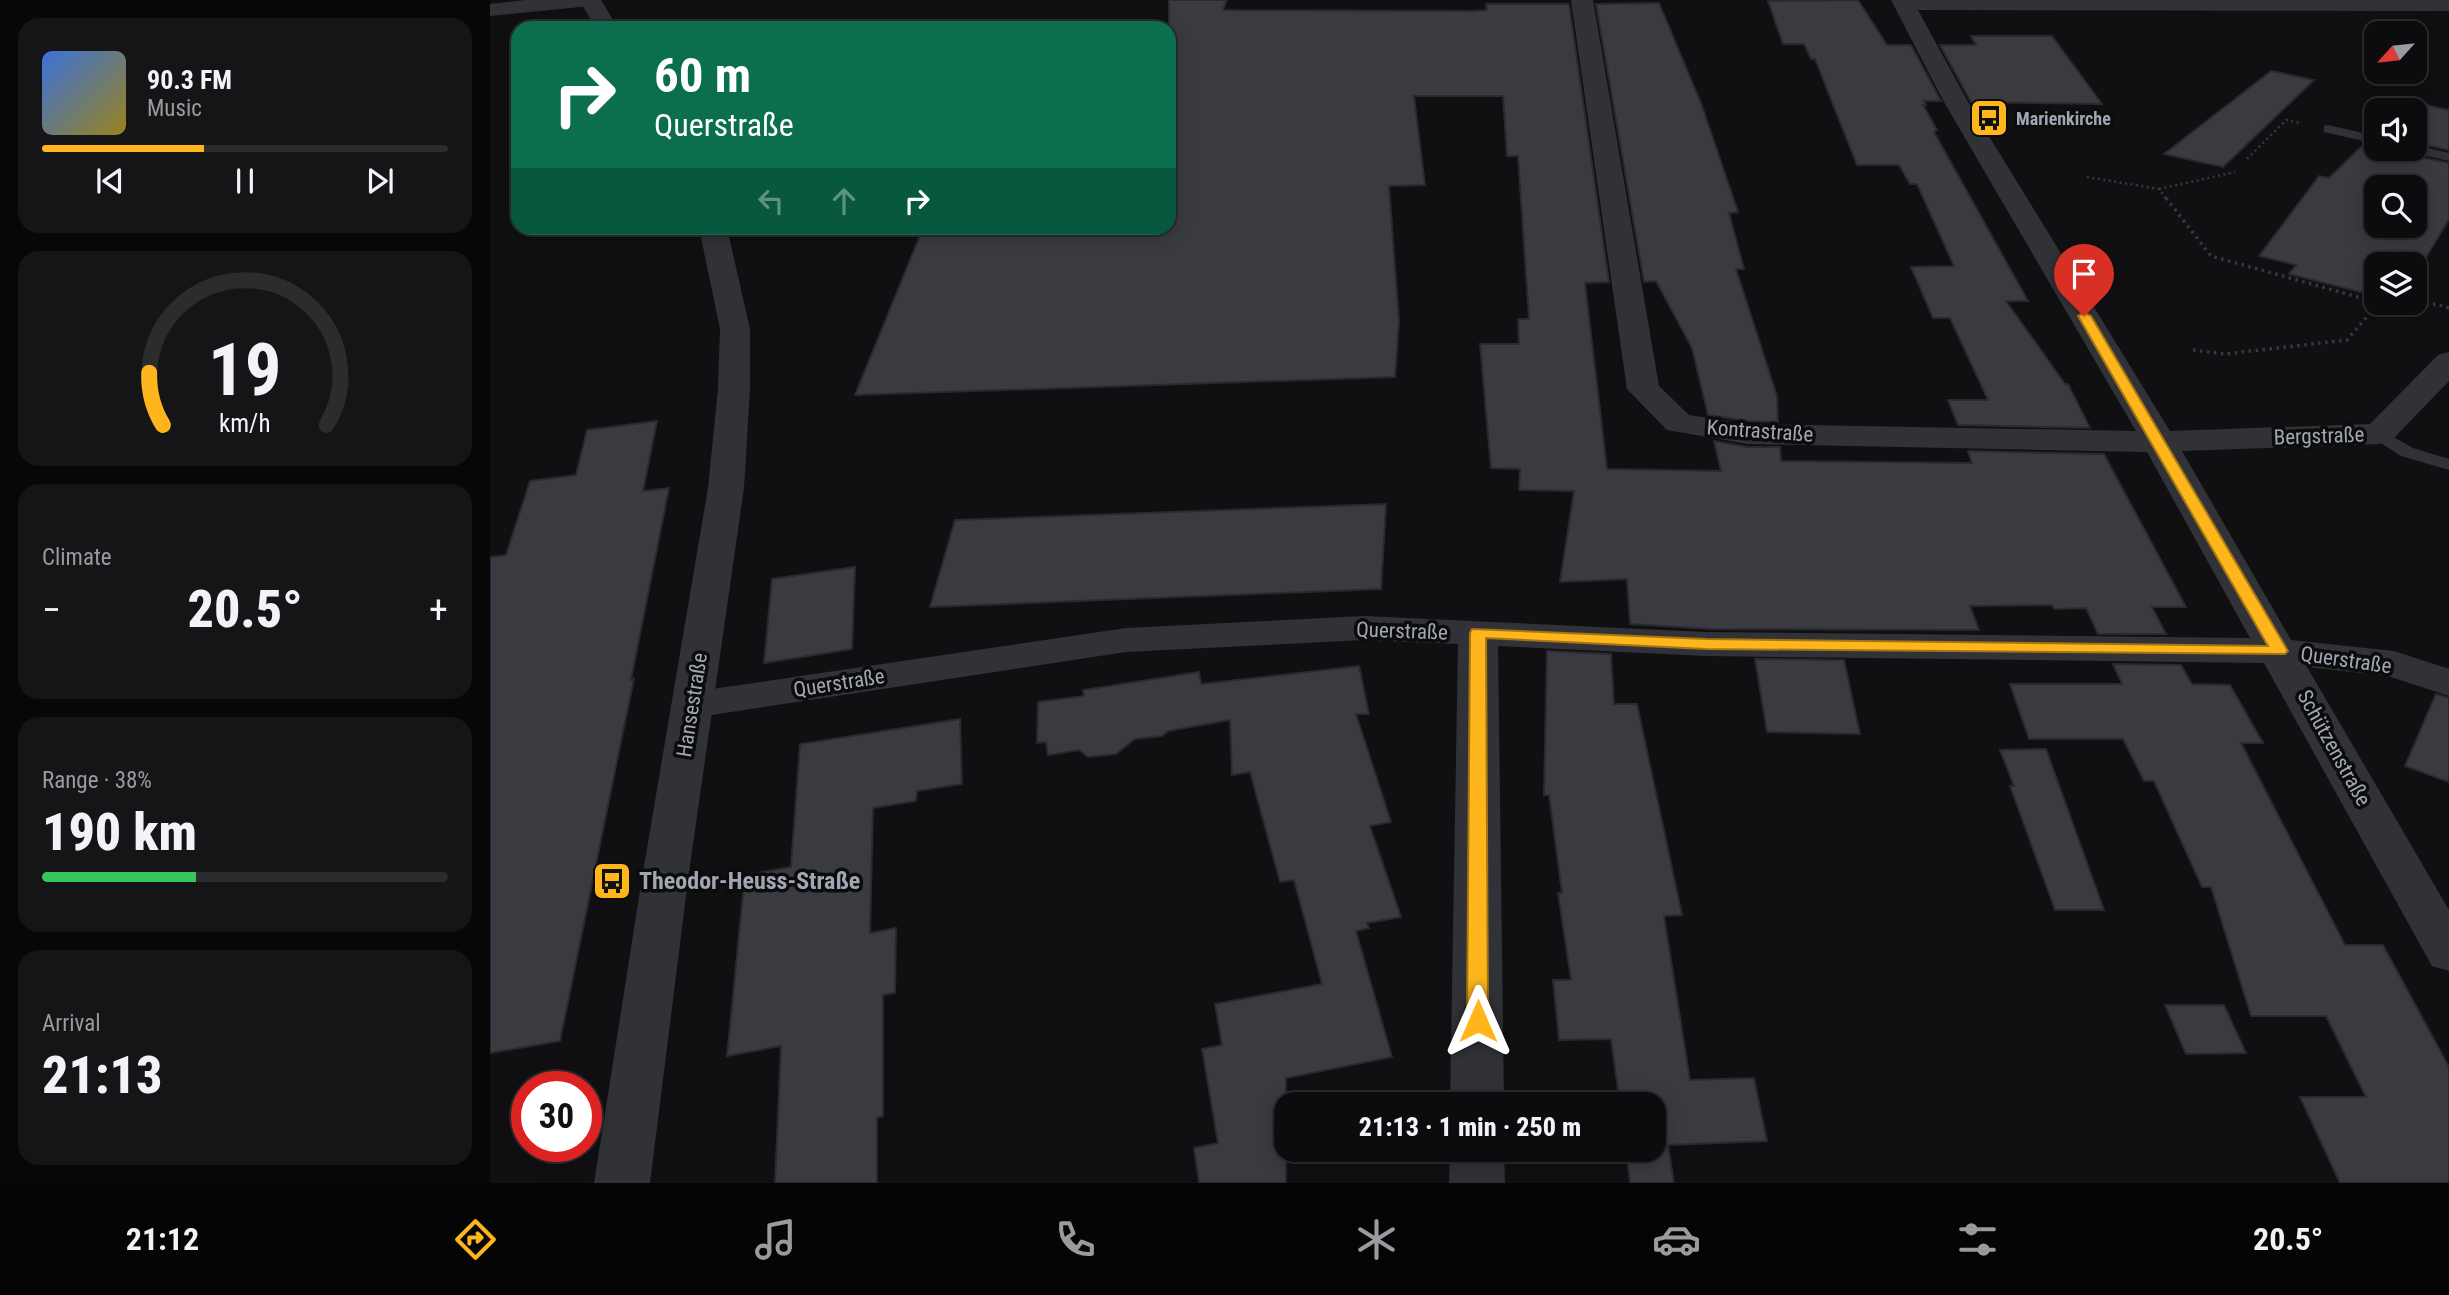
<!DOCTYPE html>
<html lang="en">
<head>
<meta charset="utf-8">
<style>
	:root { --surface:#0c0c0e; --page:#151517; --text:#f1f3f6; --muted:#9a9b9e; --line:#2c2c2e; --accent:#ffb61c }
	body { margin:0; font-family:"Roboto Condensed",sans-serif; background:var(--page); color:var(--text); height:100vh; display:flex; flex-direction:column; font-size:26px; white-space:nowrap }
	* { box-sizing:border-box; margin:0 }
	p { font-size:23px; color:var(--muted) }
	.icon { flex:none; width:38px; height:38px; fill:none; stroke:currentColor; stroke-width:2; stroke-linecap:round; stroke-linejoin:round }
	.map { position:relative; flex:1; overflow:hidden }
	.details { display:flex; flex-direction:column; gap:18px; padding:18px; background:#070708; width:490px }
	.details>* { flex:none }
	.top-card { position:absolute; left:21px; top:21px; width:665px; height:214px; border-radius:21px; box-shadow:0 4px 18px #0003,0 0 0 2px var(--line); background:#0b6e4f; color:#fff; overflow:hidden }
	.needle { width:46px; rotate:243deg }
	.fabs { position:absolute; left:1874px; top:21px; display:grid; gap:14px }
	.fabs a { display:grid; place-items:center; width:63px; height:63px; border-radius:14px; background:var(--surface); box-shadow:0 4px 18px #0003,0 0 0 2px var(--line); font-size:35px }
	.speed { position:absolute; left:21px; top:1071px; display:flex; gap:14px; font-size:35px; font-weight:700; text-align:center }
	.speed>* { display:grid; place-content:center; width:91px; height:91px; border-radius:50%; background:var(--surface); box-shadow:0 4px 18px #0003,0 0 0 2px var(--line); line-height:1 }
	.speed .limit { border:10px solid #d22; background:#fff; color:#111 }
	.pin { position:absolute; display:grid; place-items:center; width:60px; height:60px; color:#fff; margin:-72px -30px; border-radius:50% 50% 50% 0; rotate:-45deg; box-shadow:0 0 7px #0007 }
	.pin .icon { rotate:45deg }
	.me { position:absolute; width:77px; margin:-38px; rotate:0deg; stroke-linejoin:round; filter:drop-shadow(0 0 5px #0008) }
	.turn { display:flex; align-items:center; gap:24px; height:147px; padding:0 28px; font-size:32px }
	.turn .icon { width:91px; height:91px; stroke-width:2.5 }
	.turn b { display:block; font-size:49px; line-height:60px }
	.lanes { display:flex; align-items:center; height:66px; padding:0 28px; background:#0003; justify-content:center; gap:35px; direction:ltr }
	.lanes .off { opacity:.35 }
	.big { font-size:52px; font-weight:800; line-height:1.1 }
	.details .tile { flex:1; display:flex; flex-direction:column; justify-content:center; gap:10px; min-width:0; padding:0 24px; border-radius:21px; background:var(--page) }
	.details .dial { align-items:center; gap:0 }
	.dial svg { height:182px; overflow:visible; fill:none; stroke:var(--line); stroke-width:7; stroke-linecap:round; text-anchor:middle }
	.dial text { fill:var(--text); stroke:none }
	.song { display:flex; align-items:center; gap:21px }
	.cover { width:84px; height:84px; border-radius:10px; background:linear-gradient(135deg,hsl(220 70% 55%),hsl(50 70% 35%)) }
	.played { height:7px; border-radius:4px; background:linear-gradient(90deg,var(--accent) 40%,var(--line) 40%) }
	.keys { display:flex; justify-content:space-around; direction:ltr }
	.heat { display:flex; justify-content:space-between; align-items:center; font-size:38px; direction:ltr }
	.charge { height:10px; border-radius:5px; background:linear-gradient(90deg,#34c759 38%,var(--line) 0) }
	.trip { position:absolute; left:784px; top:1092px; width:392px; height:70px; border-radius:21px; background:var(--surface); box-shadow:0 4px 18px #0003,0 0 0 2px var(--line); font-weight:800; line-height:70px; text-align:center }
	.dock { display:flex; height:112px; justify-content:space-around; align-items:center; background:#050506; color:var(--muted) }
	.dock .icon { width:49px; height:49px }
	.dock .selected { color:var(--accent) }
	.dock b { font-size:32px; color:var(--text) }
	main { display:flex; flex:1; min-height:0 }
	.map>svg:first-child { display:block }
	.building { fill:#3a3b40; stroke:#2a2a2e; stroke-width:2; fill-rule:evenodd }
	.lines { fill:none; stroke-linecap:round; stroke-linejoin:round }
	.path-far1 { stroke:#37393f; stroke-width:2.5; stroke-dasharray:2 3.5; stroke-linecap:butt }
	.path { stroke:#37393f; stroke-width:3.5; stroke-dasharray:2.5 4.5; stroke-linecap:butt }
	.service { fill:#313237; fill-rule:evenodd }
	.minor { fill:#313237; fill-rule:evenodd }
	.tertiary { fill:#313237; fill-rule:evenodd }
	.route { fill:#ffb61c; stroke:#a67612; stroke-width:2 }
	.labels { text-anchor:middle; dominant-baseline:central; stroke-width:7; stroke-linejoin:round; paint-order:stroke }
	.far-poi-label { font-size:18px; font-weight:bold; fill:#a0a6b4; stroke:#0c0c0d; text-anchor:start }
	.street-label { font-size:21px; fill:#a0a6b4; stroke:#0c0c0d }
	.near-poi-label { font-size:24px; font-weight:bold; fill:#a0a6b4; stroke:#0c0c0d; text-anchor:start }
</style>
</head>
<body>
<main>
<section class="details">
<div class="tile">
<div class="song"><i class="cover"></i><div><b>90.3 FM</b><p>Music</p></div></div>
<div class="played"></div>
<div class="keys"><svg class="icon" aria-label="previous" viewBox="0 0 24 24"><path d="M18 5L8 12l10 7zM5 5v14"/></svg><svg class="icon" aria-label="pause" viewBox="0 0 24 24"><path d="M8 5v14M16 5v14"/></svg><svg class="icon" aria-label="next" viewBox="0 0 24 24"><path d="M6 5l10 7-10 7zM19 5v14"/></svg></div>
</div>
<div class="tile dial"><svg viewBox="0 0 100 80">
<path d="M14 69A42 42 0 1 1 86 69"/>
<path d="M14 69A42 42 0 0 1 8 46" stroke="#ffb61c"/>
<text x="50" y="56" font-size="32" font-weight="700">19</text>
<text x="50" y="72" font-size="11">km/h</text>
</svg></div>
<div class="tile"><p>Climate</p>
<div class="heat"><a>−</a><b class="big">20.5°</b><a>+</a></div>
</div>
<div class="tile"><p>Range · 38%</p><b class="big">190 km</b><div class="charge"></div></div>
<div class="tile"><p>Arrival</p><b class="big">21:13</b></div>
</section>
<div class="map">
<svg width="1959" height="1183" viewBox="0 0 1959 1183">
	<rect width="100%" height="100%" fill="#101012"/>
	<path class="building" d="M679,0H737L733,10L984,11L997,10L996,4H1079L1119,282L1095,283L1117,469L1231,471L1224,441L1258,447H1290L1291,461L1482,463L1478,451L1614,454L1696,607H1662L1676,634H1608L1596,608L1564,609L1562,605L1480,606L1489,630L1220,629L1140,624L1137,579L1070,582L1084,491L1029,490L1030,469L1001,468L990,344H1029L1028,319H1039L1028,156H1017L1013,96H924L935,185L899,186L909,321L905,377L365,395L433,228H679Z
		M1368,0L1397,45H1421L1451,101H1434L1436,105H1433L1447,130L1444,132L1538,301H1516L1575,384H1578L1600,428L1468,425L1458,400H1498L1460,318H1443L1421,267L1464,266L1427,184H1420L1409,165H1367L1325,59H1321L1314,44H1293L1278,1Z
		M1169,3L1211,103L1248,212L1239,213L1254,269H1246L1287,396L1288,422L1258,421L1218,415L1202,348L1166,281L1154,282L1106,4Z
		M1481,36H1562L1612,104L1481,102L1450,45H1486Z
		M1781,71L1824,80L1733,167L1674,154Z
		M1918,101L1959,110V150L1925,143V110H1908Z
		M1874,144L1886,146V149H1917L1919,155L1959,163V219L1925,276V264H1886V296L1799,274L1806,265L1769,256L1829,176L1839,178ZM1886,187H1925V226H1886Z
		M167,421L153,491L179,488L141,680L144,679L134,727L70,1041L0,1053V557L16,555L40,481L86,475L97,430Z
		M896,504L891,589L440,607L465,520Z
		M365,567L362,649L274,663L282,579Z
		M1057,651L1121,654L1124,704H1147L1192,915L1174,916L1200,1080L1264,1078L1277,1141L1178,1145L1184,1183H1140L1136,1150H1164V1104H1130L1121,1039L1069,1040L1063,980H1081L1068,893H1072L1059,795H1054Z
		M1265,659L1354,660L1370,734L1277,732Z
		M1623,664L1691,665L1702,684L1740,685L1773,743H1751L1855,945H1893L1959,1067V1183H1850L1810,1097H1876L1836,1016H1761L1721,887H1712L1664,781H1654L1633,739H1539L1520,684H1632Z
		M869,666L879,714H866L901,822L880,826L911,917L877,923L879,928L866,931L902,1057L796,1078V1183H709L704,1148L728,1143L712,1049L732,1045L725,1004L832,984L804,880L790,882L760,772L742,775L740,720L678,731L672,736L645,739L626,754L598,757L589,750L558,755L556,742L547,743L548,702L594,696L593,690L709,672L711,684Z
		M1946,694L1959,698V782L1915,766Z
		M470,719L472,784L427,791L426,801L383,808L380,933L406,928L405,993L393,995V1116L387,1118V1183H285L291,1046L237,1056L255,875L301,867L310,744Z
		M1556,749L1614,910H1565L1520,786H1524L1510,750Z
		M1675,1005H1734L1756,1053L1696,1054Z"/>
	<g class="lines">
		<path class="path-far1" d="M1757,159L1796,120L1810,123
			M1597,177L1669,189L1677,200
			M1669,189L1745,172"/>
		<path class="path" d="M1676,198L1721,256L1886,302
			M1703,350L1735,354L1857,340L1889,303L1912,309L1946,304L1959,308"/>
		<path class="service" d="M1838,125L1886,136V144L1834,132V126Z
			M1925,145L1959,153V161L1920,152L1919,149H1925Z
			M1889,429L1923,448L1959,459V470L1911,456L1883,438L1881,434L1883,430Z"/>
		<path class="minor" d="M36,0H111L108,5L100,6L0,16V4Z
			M1081,0H1103L1169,386L1199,415L1258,424L1646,431L1454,102L1401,0H1959V11L1428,10L1478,102L1680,431L1880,424L1948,355L1959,352V381L1901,441L1889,444L1692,451L1801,640L1904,651L1959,669V696L1898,676L1817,667L1959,910V971L1942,966L1774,663L1216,656L1008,646L1014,1104H960L968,644L874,640L636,652L202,718L187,714L181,705L187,696L202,692L636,628L874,616L1216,632L1760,638L1657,452L1258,444L1177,430L1137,389Z
			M960,1150H1014L1015,1183H959Z"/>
		<path class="tertiary" d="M89,0H111L128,28H106Z
			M209,228H237L260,329V389L254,488L199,872L160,1183H104L153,872L218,488L228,389L230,329Z"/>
	</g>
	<path class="route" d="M1594,312L1601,316L1798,651L1795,654L1216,649L996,638L998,1021L995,1027L988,1029L980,1027L977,1021L980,633L982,629L1216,639L1778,646L1588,316Z"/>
	<defs>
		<symbol id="bus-square" viewBox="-11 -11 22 22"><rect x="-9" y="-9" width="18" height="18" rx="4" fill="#ffb61c" stroke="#0c0c0d"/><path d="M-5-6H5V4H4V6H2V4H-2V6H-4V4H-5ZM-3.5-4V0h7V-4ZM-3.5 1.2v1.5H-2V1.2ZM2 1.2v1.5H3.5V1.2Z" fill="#111"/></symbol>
	</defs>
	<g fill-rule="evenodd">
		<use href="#bus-square" x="1477" y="96" width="44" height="44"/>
		<use href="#bus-square" x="100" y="859" width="44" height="44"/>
	</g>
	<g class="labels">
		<g class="far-poi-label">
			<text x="1526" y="118">Marienkirche</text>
		</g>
		<g class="street-label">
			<text transform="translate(1270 431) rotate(4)">Kontrastraße</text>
			<text transform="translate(1829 436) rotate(-2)">Bergstraße</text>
			<text transform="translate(912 631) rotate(2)">Querstraße</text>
			<text transform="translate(1856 660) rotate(8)">Querstraße</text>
			<text transform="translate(349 683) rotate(-9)">Querstraße</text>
			<text transform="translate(202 705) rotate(-81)">Hansestraße</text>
			<text transform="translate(1844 748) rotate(61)">Schützenstraße</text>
		</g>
		<g class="near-poi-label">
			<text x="149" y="881">Theodor-Heuss-Straße</text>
		</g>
	</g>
</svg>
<div class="fabs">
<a><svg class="needle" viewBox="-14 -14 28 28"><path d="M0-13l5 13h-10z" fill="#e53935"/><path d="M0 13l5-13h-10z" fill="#9a9b9e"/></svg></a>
<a><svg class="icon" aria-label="sound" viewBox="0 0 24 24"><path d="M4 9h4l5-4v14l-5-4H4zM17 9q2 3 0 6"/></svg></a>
<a><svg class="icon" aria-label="search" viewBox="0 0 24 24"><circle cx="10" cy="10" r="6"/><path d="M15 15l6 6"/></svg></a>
<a><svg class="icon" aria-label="layers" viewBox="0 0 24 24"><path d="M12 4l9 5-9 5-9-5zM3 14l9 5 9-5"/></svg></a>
</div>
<div class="speed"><div class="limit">30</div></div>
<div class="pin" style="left:1594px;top:316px;background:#d93025"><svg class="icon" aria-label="arrive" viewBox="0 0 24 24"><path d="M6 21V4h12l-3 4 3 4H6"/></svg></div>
<svg class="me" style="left:988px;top:1021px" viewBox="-20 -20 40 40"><path d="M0-17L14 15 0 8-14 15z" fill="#ffb61c" stroke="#fff" stroke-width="4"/></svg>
<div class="trip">21:13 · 1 min · 250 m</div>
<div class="top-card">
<div class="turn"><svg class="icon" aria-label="right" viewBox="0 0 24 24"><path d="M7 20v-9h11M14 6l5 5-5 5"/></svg><div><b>60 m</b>Querstraße</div></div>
<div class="lanes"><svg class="icon off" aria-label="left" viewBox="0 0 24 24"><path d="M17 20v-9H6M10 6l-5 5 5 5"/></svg><svg class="icon off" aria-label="ahead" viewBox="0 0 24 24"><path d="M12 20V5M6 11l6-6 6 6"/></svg><svg class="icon" aria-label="right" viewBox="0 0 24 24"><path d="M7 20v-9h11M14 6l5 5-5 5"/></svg></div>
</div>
</div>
</main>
<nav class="dock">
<b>21:12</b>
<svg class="icon selected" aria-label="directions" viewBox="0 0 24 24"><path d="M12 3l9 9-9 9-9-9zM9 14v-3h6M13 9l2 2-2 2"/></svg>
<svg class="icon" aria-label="music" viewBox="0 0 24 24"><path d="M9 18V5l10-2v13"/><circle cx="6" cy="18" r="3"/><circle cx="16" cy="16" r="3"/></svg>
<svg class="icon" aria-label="phone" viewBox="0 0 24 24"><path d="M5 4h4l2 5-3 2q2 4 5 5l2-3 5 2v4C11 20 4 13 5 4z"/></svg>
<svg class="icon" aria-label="climate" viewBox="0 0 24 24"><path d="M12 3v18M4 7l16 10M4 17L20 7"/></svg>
<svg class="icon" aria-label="car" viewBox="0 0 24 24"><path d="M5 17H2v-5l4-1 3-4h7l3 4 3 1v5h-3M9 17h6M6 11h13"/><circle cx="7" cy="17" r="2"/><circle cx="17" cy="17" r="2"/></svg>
<svg class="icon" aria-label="filters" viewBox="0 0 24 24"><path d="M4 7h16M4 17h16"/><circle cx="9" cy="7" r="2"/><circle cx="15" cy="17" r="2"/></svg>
<b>20.5°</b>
</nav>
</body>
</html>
